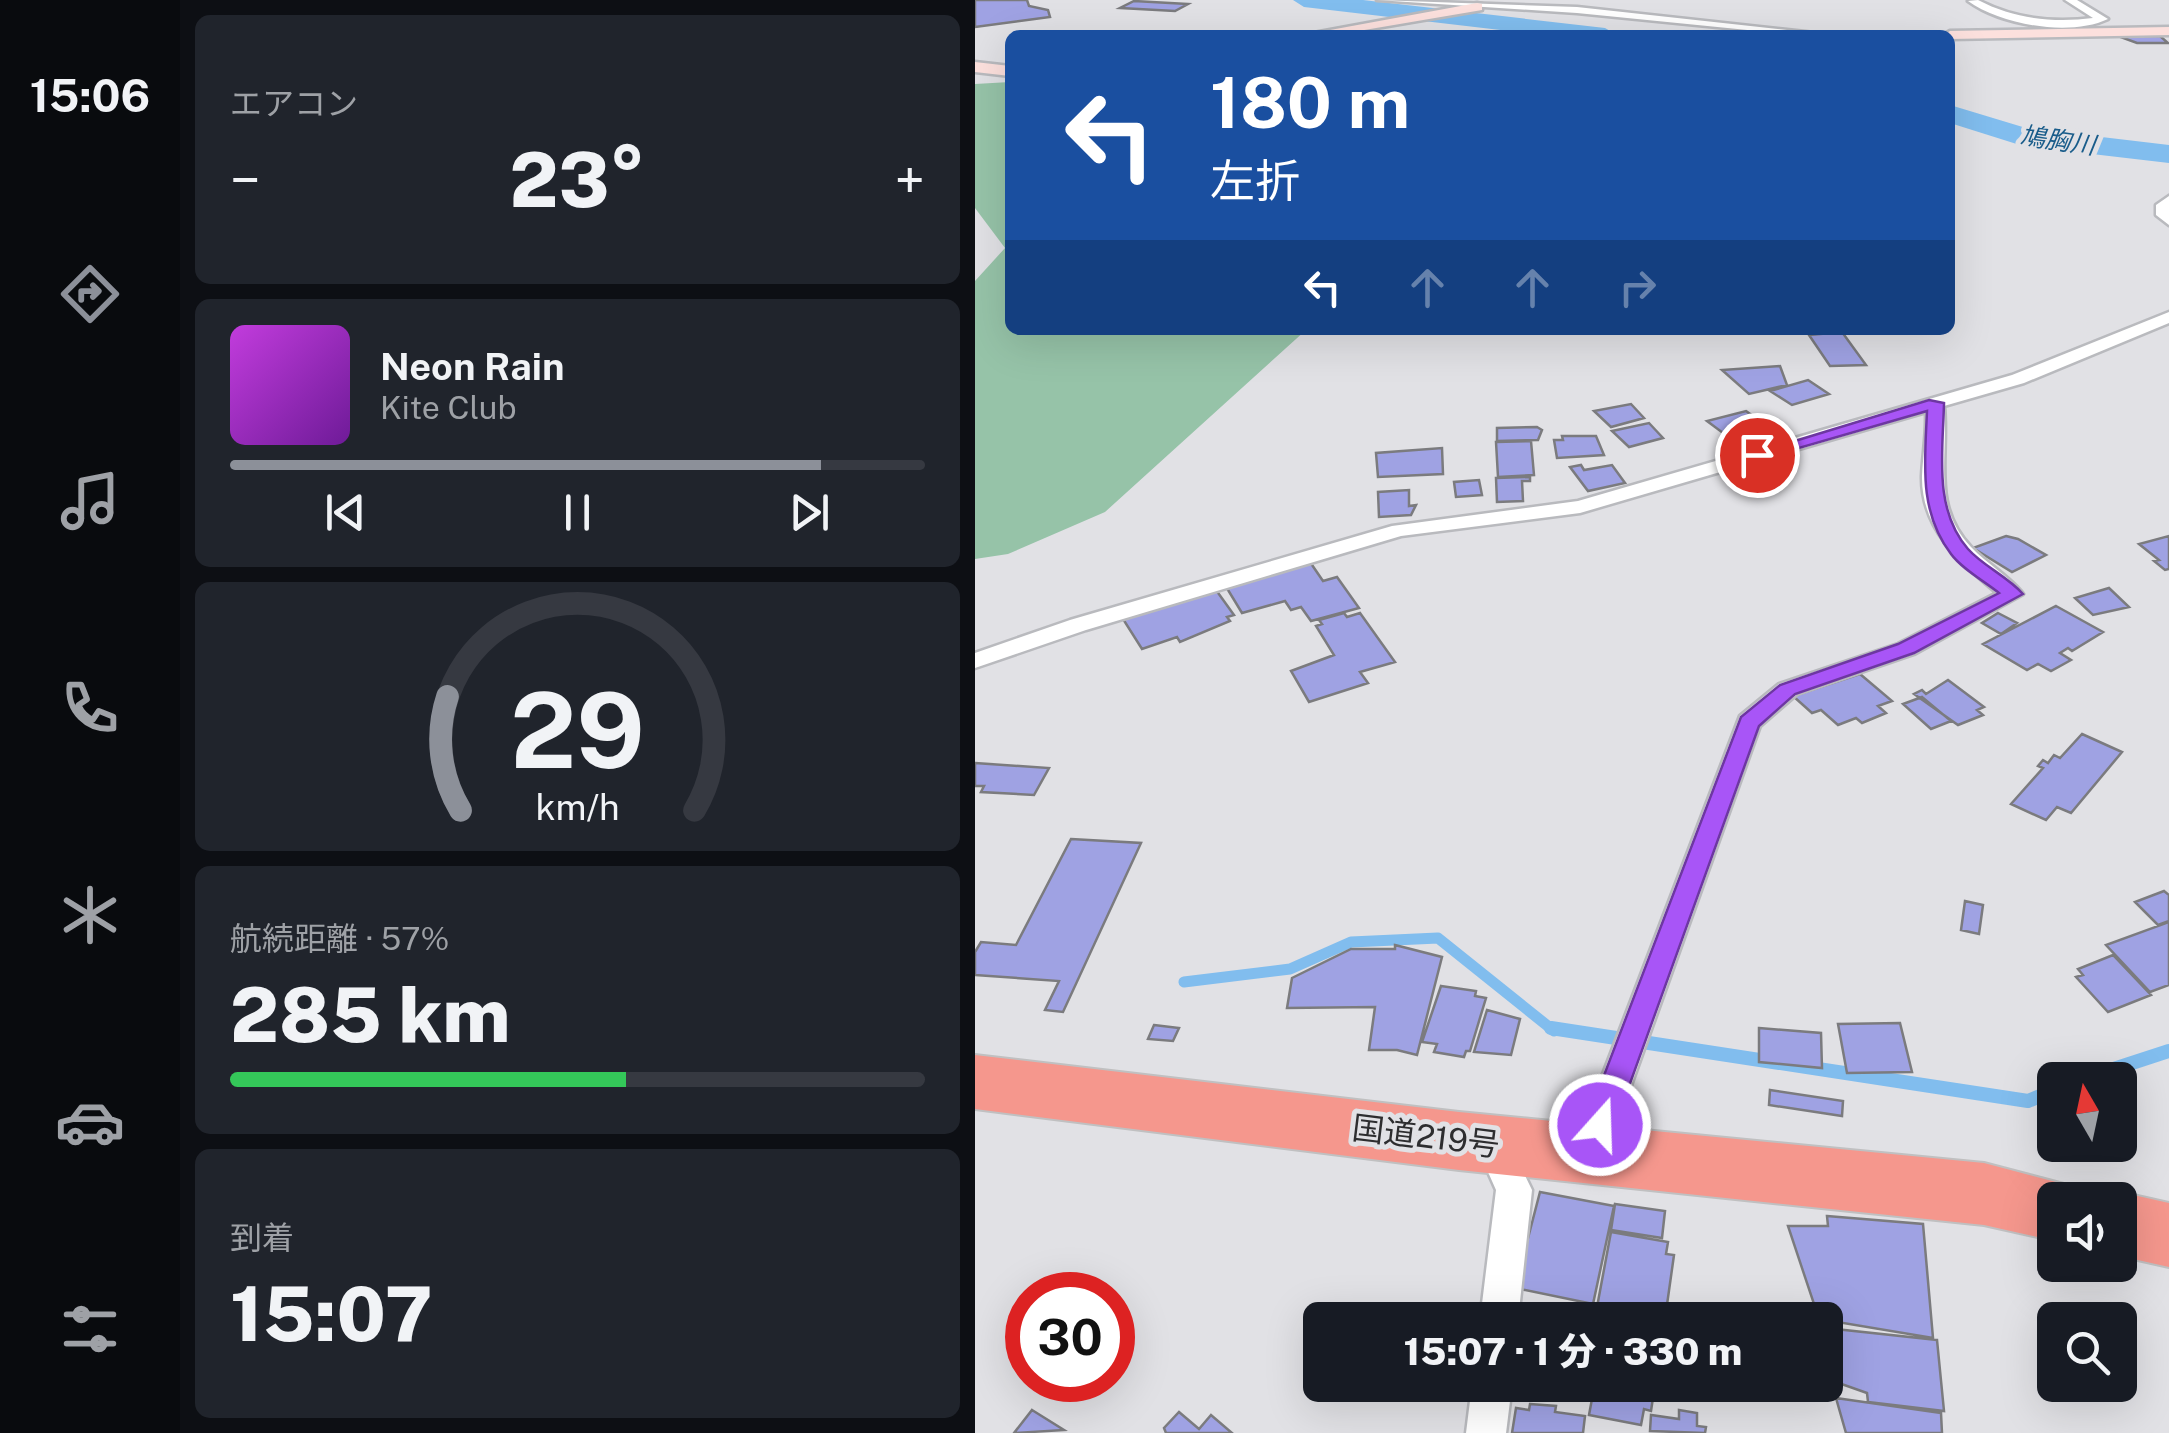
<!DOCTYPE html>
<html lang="ja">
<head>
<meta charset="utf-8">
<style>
	:root { --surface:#171b24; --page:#20242c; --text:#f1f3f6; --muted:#9ea1a6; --line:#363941; --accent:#8c9099 }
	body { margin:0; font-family:"Public Sans","Noto Sans JP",sans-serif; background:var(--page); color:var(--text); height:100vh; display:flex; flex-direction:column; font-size:38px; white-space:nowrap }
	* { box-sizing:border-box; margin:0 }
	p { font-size:32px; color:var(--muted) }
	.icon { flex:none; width:55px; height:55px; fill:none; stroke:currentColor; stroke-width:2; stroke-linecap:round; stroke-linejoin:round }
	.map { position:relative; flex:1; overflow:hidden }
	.panel { display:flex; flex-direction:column; gap:15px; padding:15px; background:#0d0f14; width:795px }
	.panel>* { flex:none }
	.hud { position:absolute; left:30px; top:30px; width:950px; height:305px; border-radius:15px; box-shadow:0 10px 40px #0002; background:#1a4fa0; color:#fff; overflow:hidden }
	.needle { width:65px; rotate:351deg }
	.tools { position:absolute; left:1062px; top:1062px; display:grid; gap:20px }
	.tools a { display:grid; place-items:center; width:100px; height:100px; border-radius:15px; background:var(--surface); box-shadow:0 10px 40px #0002; font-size:50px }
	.speed { position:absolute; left:30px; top:1272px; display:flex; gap:20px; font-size:50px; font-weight:700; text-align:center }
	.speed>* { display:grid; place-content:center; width:130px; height:130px; border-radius:50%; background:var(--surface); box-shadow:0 10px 40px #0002; line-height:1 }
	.speed .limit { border:15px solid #d22; background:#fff; color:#111 }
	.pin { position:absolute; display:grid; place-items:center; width:85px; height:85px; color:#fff; margin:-42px; border:5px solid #fff; border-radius:50%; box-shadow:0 2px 10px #0007 }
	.me { position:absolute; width:110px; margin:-55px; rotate:20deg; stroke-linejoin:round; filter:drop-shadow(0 0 8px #0008) }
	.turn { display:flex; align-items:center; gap:35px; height:210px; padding:0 40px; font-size:45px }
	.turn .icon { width:130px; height:130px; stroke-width:2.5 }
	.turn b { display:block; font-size:70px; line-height:85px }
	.lanes { display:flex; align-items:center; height:95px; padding:0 40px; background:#0003; justify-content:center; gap:50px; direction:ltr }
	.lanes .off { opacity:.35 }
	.big { font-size:75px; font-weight:800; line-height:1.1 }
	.panel .card { flex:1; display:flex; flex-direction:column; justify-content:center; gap:15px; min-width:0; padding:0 35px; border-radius:15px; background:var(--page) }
	.panel .dial { align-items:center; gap:0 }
	.dial svg { height:260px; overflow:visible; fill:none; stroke:var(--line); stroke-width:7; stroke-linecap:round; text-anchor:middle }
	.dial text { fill:var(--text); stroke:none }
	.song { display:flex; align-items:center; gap:30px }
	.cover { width:120px; height:120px; border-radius:15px; background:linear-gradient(135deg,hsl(290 70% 55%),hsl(280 70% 35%)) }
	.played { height:10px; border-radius:5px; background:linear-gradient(90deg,var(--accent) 85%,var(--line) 85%) }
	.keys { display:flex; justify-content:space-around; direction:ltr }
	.heat { display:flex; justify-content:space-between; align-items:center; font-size:55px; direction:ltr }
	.charge { height:15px; border-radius:8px; background:linear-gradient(90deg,#34c759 57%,var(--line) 0) }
	.trip { position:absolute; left:328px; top:1302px; width:540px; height:100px; border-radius:15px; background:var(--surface); box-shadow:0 10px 40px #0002; font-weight:800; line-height:100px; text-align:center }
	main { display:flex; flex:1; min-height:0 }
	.dock { display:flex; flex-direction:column; width:180px; justify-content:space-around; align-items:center; background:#090b0e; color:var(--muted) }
	.dock .icon { width:70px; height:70px }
	.dock .on { color:var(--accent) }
	.dock b { font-size:45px; color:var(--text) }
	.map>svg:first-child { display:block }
	.green { fill:#96c3a8 }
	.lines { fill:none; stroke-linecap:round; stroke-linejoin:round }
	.stream-far1 { stroke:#81bdee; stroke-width:11 }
	.stream { stroke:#81bdee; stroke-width:14 }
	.river { fill:#81bdee; fill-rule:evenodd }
	.building { fill:#9fa2e3; stroke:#7b7b7e; stroke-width:2.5 }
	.street-casing { stroke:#b9babe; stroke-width:5 }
	.secondary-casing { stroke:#b9babe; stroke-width:5 }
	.highway-casing { stroke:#c0c0c1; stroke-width:4 }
	.street { fill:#fff; fill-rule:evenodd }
	.secondary { fill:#fce0dd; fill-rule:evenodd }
	.highway { fill:#f5978d; fill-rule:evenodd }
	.route { fill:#a855f7; stroke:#6d37a1; stroke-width:2.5 }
	.labels { text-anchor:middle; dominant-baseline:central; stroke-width:10; stroke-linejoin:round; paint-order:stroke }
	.far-water-label { font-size:25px; font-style:italic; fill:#195c8a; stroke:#e1e1e5 }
	.near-street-label { font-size:32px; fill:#2d2d2f; stroke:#e1e1e5 }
</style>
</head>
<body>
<main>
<nav class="dock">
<b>15:06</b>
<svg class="icon on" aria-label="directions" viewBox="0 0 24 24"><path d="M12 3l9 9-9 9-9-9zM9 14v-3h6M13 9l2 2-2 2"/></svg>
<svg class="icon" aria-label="music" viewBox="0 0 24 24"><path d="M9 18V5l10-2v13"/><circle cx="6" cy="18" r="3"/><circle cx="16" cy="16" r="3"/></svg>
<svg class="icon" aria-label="phone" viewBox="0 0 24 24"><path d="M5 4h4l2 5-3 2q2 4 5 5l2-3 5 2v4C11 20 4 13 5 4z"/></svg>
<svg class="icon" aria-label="climate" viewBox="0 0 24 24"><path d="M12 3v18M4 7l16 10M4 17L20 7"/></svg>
<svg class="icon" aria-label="car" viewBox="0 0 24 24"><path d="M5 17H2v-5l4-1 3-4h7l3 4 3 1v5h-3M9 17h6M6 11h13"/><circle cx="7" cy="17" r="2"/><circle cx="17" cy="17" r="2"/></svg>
<svg class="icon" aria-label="filters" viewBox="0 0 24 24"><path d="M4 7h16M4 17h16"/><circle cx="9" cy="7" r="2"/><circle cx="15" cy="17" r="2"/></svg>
</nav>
<section class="panel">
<div class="card"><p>エアコン</p>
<div class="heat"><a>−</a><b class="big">23°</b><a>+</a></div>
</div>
<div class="card">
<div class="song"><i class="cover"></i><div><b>Neon Rain</b><p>Kite Club</p></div></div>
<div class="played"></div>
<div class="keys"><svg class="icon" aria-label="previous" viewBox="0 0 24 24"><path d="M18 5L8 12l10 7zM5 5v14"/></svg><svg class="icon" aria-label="pause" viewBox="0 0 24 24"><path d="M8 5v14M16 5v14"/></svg><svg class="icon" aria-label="next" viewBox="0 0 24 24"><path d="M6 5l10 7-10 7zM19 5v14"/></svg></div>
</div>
<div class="card dial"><svg viewBox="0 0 100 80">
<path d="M14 69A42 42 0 1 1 86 69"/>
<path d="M14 69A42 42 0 0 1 10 34" stroke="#8c9099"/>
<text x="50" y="56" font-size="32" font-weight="700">29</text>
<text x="50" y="72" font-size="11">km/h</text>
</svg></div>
<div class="card"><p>航続距離 · 57%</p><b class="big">285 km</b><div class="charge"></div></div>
<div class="card"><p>到着</p><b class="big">15:07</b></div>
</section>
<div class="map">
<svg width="1194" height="1433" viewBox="0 0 1194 1433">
	<rect width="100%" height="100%" fill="#e1e1e5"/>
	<path class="green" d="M35,82V330H331L130,512L33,554L0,559V281L30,248L0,208V84Z"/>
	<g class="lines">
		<path class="stream-far1" d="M209,982L315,969L376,942L463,938L579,1031"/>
		<path class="stream" d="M576,1028L1053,1101L1080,1090
			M1105,1080L1194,1051"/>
		<path class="river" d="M318,0H388L630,28L642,35H568L329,7Z
			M975,105L1051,128L1194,145V163L1048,146L975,123Z"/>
	</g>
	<path class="building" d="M0,0H52L54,6L73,10L75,17L0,27Z
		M159,1L213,4L200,11L145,8Z
		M1143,36H1185L1193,43H1162Z
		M867,332L891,365L855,366L834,335Z
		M805,366L812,385L774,394L747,370Z
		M833,380L854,394L817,405L795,391Z
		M656,404L669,418L636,427L619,411Z
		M771,411L792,426L814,429L774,440L760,430L748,433L732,421Z
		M674,423L688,438L654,447L637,431Z
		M562,427L567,430L563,440L522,441V428Z
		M587,436H621L629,455L582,458L579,440H588Z
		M556,441L559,475L523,477L521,442Z
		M467,448L468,474L403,477L401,453Z
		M606,465L609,470L637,465L650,483L613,491L595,467Z
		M555,477V481H547L548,501L522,502L521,478Z
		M504,480L507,495L481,497L479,482Z
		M434,490V506L441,505L436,515L404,517L403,492Z
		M1031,536L1043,539L1071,555L1037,572L998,548Z
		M1194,536V569L1190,570L1179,561L1184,560L1164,544Z
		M335,562L348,581L362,577L384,608L336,621L326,607L316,610L310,601L267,613L250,585Z
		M1134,588L1154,607L1118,615L1100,598Z
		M241,590L259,615L252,617L255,621L205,642L202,637L167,649L148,619Z
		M1081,606L1128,632L1097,651L1093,648L1085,653L1096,660L1076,671L1063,664L1052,670L1008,644Z
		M369,613L372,617L385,613L420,662L385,672L393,683L334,702L316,671L359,655L341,626L347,624L344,620Z
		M1023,613L1042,623L1026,634L1007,623Z
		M885,674L917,701L903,706L911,713L887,723L881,718L863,725L846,710L837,713L818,696Z
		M973,680L1009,707L1002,710L1008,715L983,725L939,694L947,690L951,694Z
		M947,697L976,721L956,729L928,704Z
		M1107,734L1147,752L1096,813L1082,807L1071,820L1036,804L1068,768L1063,766L1068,760L1073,763L1079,755L1085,758Z
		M0,763L74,768L59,795L6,792L9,786H0Z
		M96,839L166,843L88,1012L70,1010L84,981L0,975V952L6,942L41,945Z
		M1189,891L1194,895V921L1183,925L1160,902Z
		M990,901L1008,905L1004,934L986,930Z
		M1194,922V985L1175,992L1131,945Z
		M420,945L467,957L442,1055L422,1050H394L400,1007L312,1008L317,978L376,949H420Z
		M1138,955L1176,995L1133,1012L1101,977L1108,975L1103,969Z
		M466,986L501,991L500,996L511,998L495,1051H491L489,1057L459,1052L462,1044L447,1042Z
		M512,1010L545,1019L536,1055L499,1052Z
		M925,1023L937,1072L872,1073L863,1024Z
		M179,1025L204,1028L198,1041L173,1039Z
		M784,1028L846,1033L847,1068L784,1062Z
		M795,1090L868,1101L867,1116L794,1105Z
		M565,1192L639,1206L618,1304L540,1288Z
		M640,1204L690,1211L687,1238L636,1230Z
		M852,1216L948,1224L958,1338L844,1319L813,1226H853Z
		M636,1232L693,1242L691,1254L699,1255L690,1319L622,1307Z
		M851,1328L962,1340L969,1411L893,1402L892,1393L855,1380L850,1371Z
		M611,1385H680L676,1411L669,1409L666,1425L614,1415L617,1399L609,1397Z
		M861,1398L966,1413L967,1433H871Z
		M555,1404L581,1406L580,1412L610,1416L608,1433H537L541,1408L554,1410Z
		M57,1410L89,1430L39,1433Z
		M704,1410L722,1413V1426L731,1427L730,1433L675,1431L676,1415L704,1419Z
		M204,1412L224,1429L236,1415L257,1433H191L189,1428Z"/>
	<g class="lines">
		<defs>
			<path id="street" d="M402,0L602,7L858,35H823L602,13Z
				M1003,0C1039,19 1079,23 1118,18L1090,0H1102L1133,19C1095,37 1026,25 993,1Z
				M1194,196V225L1181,215V205Z
				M1194,312V323L1049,383L969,406C974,458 956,505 996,547C1012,564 1034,576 1048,594L939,654L822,694L785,726L631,1155L626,1166L614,1170L602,1166L597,1155L765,716L804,684L923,644L1022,593C984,562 946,528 947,476C948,454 952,433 951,412L605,513L426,536L111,630L0,668V653L95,620L417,526L603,501L1037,375Z
				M518,1130L530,1134L557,1190L543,1320H505L521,1190L501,1145L506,1134Z
				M497,1385H537L531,1433H491Z"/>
			<path id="secondary" d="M502,3L507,4V10L360,35H328Z
				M1194,27V35L975,39V35H968L975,31Z
				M0,62L35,66V76L0,72Z"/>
			<path id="highway" d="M0,1055L484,1112L1009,1163L1104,1188L1109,1200H1080V1241L1009,1225L484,1170L0,1109Z
				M1145,1192L1194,1203V1267L1145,1256V1200H1125Z"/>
		</defs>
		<use href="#street" class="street-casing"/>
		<use href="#secondary" class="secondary-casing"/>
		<use href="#highway" class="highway-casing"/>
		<use href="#street" class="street"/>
		<use href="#secondary" class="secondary"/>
		<use href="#highway" class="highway"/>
	</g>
	<path class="route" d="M954,400L969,403C968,451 958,509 993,549C1008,566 1032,576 1048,594L939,653L820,694L784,726L640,1125L636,1134L625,1138L614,1134L610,1125L766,717L805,685L923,644L1024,593C1009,581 987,569 976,554C943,511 950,461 952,411L782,460L774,455Z"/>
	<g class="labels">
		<g class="far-water-label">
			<text transform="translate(1083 140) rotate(8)">鳩胸川</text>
		</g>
		<g class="near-street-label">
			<text transform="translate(451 1136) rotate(7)">国道219号</text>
		</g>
	</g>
</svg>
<div class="tools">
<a><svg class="needle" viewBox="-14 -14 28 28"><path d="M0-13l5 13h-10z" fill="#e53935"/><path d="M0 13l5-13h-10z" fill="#9ea1a6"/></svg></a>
<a><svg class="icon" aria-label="sound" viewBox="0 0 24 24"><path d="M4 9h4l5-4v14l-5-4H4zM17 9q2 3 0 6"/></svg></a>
<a><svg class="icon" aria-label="search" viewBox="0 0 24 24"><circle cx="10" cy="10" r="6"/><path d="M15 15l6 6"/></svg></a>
</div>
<div class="speed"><div class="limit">30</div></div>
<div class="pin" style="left:782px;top:455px;background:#d93025"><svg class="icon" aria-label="arrive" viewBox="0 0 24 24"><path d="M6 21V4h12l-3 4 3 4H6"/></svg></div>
<svg class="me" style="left:625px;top:1125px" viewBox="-20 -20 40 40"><circle r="17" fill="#a855f7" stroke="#fff" stroke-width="3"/><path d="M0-11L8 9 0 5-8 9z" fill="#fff"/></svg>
<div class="trip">15:07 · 1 分 · 330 m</div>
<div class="hud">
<div class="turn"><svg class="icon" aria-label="left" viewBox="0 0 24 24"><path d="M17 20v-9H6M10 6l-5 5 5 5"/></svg><div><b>180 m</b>左折</div></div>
<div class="lanes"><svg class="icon" aria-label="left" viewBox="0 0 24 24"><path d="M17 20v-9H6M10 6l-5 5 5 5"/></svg><svg class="icon off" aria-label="ahead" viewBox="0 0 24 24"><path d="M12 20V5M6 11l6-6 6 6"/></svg><svg class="icon off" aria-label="ahead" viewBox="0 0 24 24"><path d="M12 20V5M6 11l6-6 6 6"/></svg><svg class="icon off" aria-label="right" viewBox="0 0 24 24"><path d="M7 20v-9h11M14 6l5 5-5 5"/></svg></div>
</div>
</div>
</main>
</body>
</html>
